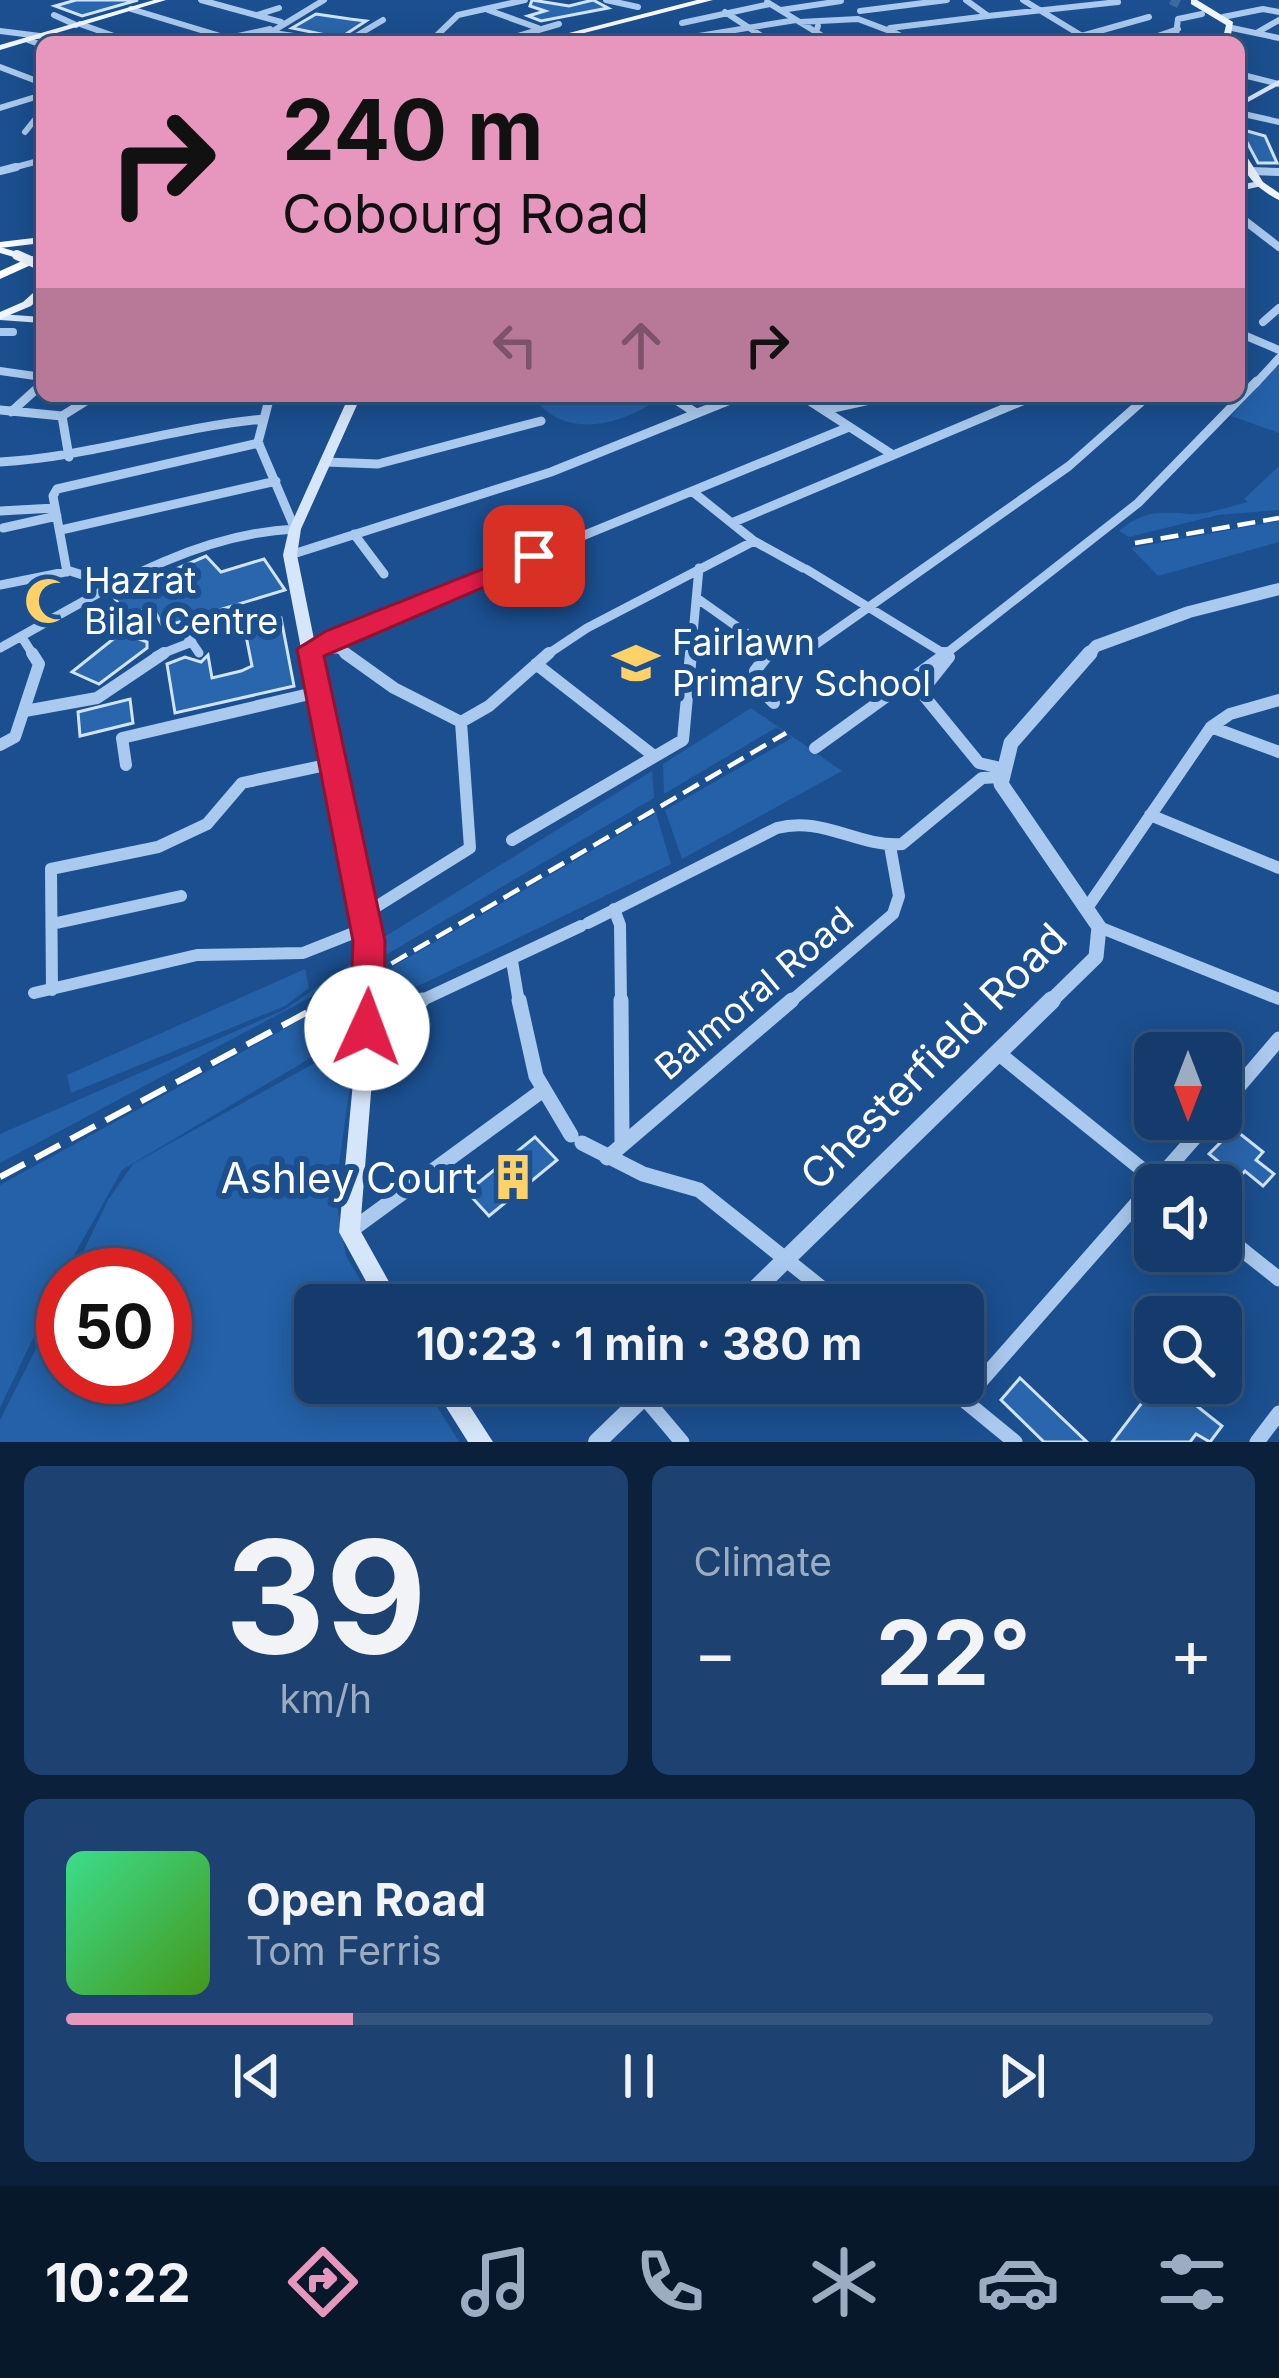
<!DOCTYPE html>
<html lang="en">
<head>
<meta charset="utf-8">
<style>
	:root { --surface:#143b6b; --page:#1d4271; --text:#f1f3f6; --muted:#9dadc1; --line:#33557e; --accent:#e797bd }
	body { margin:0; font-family:Inter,sans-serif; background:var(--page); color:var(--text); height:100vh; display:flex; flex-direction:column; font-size:45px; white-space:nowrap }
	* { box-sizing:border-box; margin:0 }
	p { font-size:39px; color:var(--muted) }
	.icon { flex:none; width:66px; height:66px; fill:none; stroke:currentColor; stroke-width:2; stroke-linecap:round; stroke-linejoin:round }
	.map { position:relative; height:1442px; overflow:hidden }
	.side { display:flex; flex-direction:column; gap:24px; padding:24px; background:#0b203b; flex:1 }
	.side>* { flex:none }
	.guide { position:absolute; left:36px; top:36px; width:1209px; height:366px; border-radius:18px; box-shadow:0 6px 30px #0003,0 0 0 3px var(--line); background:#e797bd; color:#111; overflow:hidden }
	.needle { width:78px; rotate:180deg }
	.controls { position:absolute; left:1134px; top:1032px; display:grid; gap:24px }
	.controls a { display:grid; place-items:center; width:108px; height:108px; border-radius:18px; background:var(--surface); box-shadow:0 6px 30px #0003,0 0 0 3px var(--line); font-size:60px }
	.speed { position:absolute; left:36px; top:1248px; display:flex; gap:24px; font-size:60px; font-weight:700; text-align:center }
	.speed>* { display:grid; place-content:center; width:156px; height:156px; border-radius:50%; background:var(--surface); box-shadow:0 6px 30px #0003,0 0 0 3px var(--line); line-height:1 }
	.speed .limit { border:18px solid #d22; background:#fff; color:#111 }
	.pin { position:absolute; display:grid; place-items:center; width:102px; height:102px; color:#fff; margin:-51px; border-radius:24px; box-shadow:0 6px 18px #0006 }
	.me { position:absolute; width:132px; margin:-66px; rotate:2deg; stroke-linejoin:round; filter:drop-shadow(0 0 9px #0008) }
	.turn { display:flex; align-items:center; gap:42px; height:252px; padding:0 48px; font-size:54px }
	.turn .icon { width:156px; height:156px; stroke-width:2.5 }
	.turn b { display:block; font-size:84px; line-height:102px }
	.lanes { display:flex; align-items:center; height:114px; padding:0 48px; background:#0003; justify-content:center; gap:60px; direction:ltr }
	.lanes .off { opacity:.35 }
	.big { font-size:90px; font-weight:700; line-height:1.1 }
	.side .tile { flex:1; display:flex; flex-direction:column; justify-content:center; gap:18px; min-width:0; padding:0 42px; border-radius:18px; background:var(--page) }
	.side .dial { align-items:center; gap:0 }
	.dial b { font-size:156px; line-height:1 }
	.song { display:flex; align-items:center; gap:36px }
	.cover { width:144px; height:144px; border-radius:18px; background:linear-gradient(135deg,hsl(150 70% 55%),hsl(100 70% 35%)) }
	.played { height:12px; border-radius:6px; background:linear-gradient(90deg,var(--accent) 25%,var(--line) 25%) }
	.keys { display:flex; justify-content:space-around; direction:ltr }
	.heat { display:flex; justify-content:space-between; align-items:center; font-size:66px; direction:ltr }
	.side .tiles { flex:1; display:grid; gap:24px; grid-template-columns:1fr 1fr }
	.tile:last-child { grid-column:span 2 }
	.trip { position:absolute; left:294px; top:1284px; width:690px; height:120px; border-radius:18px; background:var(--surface); box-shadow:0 6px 30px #0003,0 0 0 3px var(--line); font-weight:700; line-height:120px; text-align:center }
	.dock { display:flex; height:192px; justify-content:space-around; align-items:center; background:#08182b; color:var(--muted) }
	.dock .icon { width:84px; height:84px }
	.dock .selected { color:var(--accent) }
	.dock b { font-size:54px; color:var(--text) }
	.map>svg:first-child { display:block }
	.green { fill:#2461a8 }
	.building { fill:#2a66ad; stroke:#cfe3fa; stroke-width:3 }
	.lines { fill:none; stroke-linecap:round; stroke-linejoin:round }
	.primary-tunnel { stroke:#3d69a0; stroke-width:9; stroke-dasharray:9 4.5; stroke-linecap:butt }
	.minor-far4 { stroke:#a9c9ee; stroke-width:6 }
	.minor-far3 { stroke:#a9c9ee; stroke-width:8 }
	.minor-far2 { stroke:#a9c9ee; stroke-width:9 }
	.minor-far1 { stroke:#a9c9ee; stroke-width:12 }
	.minor { stroke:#a9c9ee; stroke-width:15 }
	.tertiary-far2 { stroke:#a9c9ee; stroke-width:12 }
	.tertiary-far1 { stroke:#a9c9ee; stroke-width:15 }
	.tertiary { stroke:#a9c9ee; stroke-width:18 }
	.secondary { fill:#d6e6fa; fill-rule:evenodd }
	.primary { fill:#f0f6ff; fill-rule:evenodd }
	.trunk { fill:#f8faff; fill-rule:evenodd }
	.motorway { fill:#fff; fill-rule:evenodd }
	.rail-far1 { stroke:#fff; stroke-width:4.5; stroke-dasharray:18 8; stroke-linecap:butt }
	.rail { stroke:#fff; stroke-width:6; stroke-dasharray:28 12; stroke-linecap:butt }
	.secondary-bridge-far1 { stroke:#d6e6fa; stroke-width:16 }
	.secondary-bridge { stroke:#d6e6fa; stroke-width:21 }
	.primary-bridge { stroke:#f0f6ff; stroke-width:10 }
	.route { fill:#e11d48; stroke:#92132f; stroke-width:3 }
	.labels { text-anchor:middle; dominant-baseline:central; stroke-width:12; stroke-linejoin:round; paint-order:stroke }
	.poi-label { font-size:36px; fill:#fff; stroke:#1b4f8f; text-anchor:start }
	.street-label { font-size:36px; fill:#fff; stroke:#1b4f8f }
	.near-street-label { font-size:42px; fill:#fff; stroke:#1b4f8f }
	.near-poi-label { font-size:42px; fill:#fff; stroke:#1b4f8f; text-anchor:end }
</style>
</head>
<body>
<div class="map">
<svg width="1279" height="1442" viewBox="0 0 1279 1442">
	<rect width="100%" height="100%" fill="#1b4f8f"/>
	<path class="green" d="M1275,366L1279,367V433L1231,416Z
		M532,396H662C623,426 564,441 532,396Z
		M1279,466V510L1218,515L1129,537L1119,531C1144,510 1160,512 1190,514C1207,515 1231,506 1248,502L1244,499Z
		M1279,521V542L1158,576L1131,548Z
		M751,708L842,771L682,859L665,810L792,738L777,727L664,794L663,764Z
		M652,771L654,798L382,957L381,939Z
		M656,813L671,864L381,1004L382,973Z
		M356,960V973L0,1163V1134L284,1010Z
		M305,969L309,988L285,1006L71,1093L67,1075Z
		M355,990L354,1032L122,1170L63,1275L0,1408V1185Z
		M356,1040L335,1194L346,1256L375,1305H315V1383H423L459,1442H0V1420L63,1295V1377H165V1275H72L108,1200L133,1164Z"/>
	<path class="building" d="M76,0H138L82,16L55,6Z
		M532,0L569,6L593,0L608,8L541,21L528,16L545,11L530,6Z
		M316,14L350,19L366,21L340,38L292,28Z
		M1240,129L1265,136L1277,163H1258Z
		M206,556L221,572L264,559L285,590L163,627L152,606L128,617L113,596Z
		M281,618L294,686L175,713L167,664L185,657L201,662L208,655L212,678L241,671L252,666L244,626Z
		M122,632L147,642V648L99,684L72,672Z
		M130,699L133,723L80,736L78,712Z
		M1224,1121L1263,1152L1256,1160L1274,1174L1263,1186L1245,1171L1239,1178L1209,1154L1227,1136Z
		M535,1137L557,1160L489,1216L467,1192Z
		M1020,1378L1087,1442H1044L1001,1400Z
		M1157,1383H1168L1222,1426L1210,1442L1196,1434L1190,1442H1112Z"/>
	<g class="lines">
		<path class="primary-tunnel" d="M1171,0L1179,4"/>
		<path class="minor-far4" d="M201,0L281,22
			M606,0L638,7
			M966,0L988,16L1118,2
			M1023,0L1092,42
			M767,2L816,32
			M131,9L227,38
			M488,10L538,28
			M781,10L841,1
			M860,11L947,0
			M725,12L763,37
			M54,15L76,25
			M257,15L279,8
			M1223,17L1263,9L1279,12
			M800,22L858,19L895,33V42
			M682,23L770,4
			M80,24L131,42
			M818,26L816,32L832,42
			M890,28L988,16
			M1232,28L1279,38
			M0,31L40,36
			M267,32L334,42
			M1258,32L1279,20
			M895,33L912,42
			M224,39L270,29
			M28,40L42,45
			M255,42L324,0
			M346,42L383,20
			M430,42L458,15L525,0
			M497,42L559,24
			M662,42L796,20
			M1060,42L1149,17
			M1140,42L1178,29
			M1175,42L1178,19L1202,14
			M0,67L42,83
			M1239,74L1279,84
			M0,108L42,95
			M1239,113L1279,122
			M25,132L37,117
			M5,170L42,160"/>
		<path class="minor-far3" d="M0,171L16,167
			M1250,171L1279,172
			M1240,217L1279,247
			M1263,322L1279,308
			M0,332H13
			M1239,333L1279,350
			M0,371L42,377
			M1255,384L1279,358"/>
		<path class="minor-far2" d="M270,396L258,442L295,529
			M670,396L696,413
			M802,396L893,455
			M0,410L62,416
			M824,410L888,396
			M11,412L42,384
			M62,416L69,457
			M62,416L94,396
			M0,462C90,457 174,427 264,419
			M326,462L378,464L541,421
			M693,492L754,541L803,568
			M0,511L55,508
			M734,522L1034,396
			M3,528L57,516
			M61,530L276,481
			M354,534L384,574
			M290,555L551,472L740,396
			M806,569L948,656
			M67,572L53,496L57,489L259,443
			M0,585L70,571L111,584
			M698,599L763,645L767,656
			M184,631L199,653
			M23,639L34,656
			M330,646L335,637L849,427
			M0,648C92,598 187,534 295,529
			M310,649H339L349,656
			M805,652L1069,466L1148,396
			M156,656L192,642
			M545,656L587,628L754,541
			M691,656L699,568
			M943,656L1138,503L1257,381"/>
		<path class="minor-far1" d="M345,653L394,688L461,722
			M769,653L755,671L760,689L774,703
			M943,653L949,657L926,686L925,697L979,763L1001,768
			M536,664L654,756
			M25,711L97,698L164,653
			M461,722L489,706L549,653
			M1211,727L1279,752
			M0,745L15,737L39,664L32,653
			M815,748L947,653
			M126,765L122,738L318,692
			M1150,815L1279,868
			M512,840L683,740L691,653
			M1087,908L1211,727L1230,714L1279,700
			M614,909L620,925L621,1003
			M363,915L470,848L461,722
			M588,923L777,828C823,816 857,847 902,844L982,778L1001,777
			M52,924L181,896
			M1099,927L1279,999
			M512,961L519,1003
			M52,990L51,869L158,847L207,824L242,783L331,764
			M34,993L197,955L303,953L366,928
			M416,1003L581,926
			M789,1003L893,914L899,896L890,846"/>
		<path class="minor" d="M519,1000L536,1076L571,1135
			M621,1000L622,1142
			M369,1027L422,1000
			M998,1053L1159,1183
			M1221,1107L1279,1039
			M582,1143L643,1174L699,1190L843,1305
			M607,1158L792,1000
			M353,1229L539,1093
			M1221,1233L1279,1279
			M943,1383L1015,1442
			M644,1397L682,1442
			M964,1400L1211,1119
			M1257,1442L1279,1413"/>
		<path class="tertiary-far2" d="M1087,656L1096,646L1189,612L1279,589"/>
		<path class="tertiary-far1" d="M1049,1003L1096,957L1099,927L1001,784L1011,743L1090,653"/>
		<path class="tertiary" d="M739,1305L1052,1000
			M597,1442L658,1383"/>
		<path class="secondary" d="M1279,80V85L1239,107V102Z
			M1259,181L1262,182V186L1239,191V185Z
			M0,314L42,317V323L0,320Z
			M349,396H361L301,529L297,555L378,956L375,961L369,963L363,961L360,956L283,555L289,529Z
			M368,1010L374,1012L377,1018L360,1230L402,1305H379L339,1232L359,1018L362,1012Z
			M431,1383H455L493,1442H468Z"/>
		<path class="primary" d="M154,0H166L0,50V45Z
			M1191,0H1197L1233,22L1230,42H1222L1226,25L1191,4Z
			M1239,148L1242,149L1263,182L1279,193V200C1259,190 1239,173 1239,148Z
			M0,247L21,253L22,255L17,258L0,253Z
			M42,285V295L31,306L0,319V312L23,302Z"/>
		<path class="trunk" d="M697,0H713L549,42H534Z
			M42,237V243L0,248V242Z"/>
		<path class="motorway" d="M42,252V260L0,279V271Z"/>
		<path class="rail-far1" d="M1135,543L1279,518
			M324,1003L786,733"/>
		<path class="rail" d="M0,1177L330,1000"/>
		<path class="secondary-bridge-far1" d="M368,1003L369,956"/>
		<path class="secondary-bridge" d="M368,1018V1000"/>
		<path class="primary-bridge" d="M17,255L37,264"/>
	</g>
	<path class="route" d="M534,549L542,551V562L324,656L385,941L384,1028L379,1038L367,1043L355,1038L350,1028L353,941L297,649L326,631Z"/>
	<defs>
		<symbol id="mosque-bare" viewBox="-9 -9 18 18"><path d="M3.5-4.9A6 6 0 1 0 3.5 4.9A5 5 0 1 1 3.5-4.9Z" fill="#ffd166" stroke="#1b4f8f" stroke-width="2.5" paint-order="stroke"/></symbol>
		<symbol id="school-bare" viewBox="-9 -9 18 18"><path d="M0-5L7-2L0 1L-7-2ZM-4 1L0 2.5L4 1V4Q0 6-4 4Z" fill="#ffd166" stroke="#1b4f8f" stroke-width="2.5" paint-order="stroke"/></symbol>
		<symbol id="building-bare" viewBox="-9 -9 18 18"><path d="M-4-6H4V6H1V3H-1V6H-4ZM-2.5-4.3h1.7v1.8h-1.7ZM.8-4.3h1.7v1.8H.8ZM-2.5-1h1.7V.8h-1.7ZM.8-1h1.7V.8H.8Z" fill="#ffd166" stroke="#1b4f8f" stroke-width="2.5" paint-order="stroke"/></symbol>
	</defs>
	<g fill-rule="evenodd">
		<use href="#mosque-bare" x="15" y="568" width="66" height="66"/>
		<use href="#school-bare" x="603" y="630" width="66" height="66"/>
		<use href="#building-bare" x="480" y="1144" width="66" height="66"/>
	</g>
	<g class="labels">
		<g class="poi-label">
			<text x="84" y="580">Hazrat<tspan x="84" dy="41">Bilal Centre</tspan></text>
			<text x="672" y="642">Fairlawn<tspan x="672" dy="41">Primary School</tspan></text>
		</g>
		<g class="street-label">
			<text transform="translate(754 993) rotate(-40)">Balmoral Road</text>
		</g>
		<g class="near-street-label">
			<text transform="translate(933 1056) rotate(-45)">Chesterfield Road</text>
		</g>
		<g class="near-poi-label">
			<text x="477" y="1177">Ashley Court</text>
		</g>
	</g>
</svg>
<div class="controls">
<a><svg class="needle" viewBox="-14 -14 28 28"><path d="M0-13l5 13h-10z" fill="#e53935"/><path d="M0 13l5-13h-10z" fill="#9dadc1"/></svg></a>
<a><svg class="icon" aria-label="sound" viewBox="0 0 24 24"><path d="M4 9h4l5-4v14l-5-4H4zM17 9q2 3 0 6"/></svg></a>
<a><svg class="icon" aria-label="search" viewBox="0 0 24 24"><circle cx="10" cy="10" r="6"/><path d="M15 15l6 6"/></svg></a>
</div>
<div class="speed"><div class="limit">50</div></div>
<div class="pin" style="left:534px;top:556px;background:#d93025"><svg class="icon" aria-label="arrive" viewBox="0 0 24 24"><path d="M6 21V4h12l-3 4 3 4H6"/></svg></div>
<svg class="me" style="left:367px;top:1028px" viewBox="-20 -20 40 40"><circle r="19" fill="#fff"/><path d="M0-13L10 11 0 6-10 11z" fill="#e11d48"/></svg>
<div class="trip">10:23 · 1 min · 380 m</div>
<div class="guide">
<div class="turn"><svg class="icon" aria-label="right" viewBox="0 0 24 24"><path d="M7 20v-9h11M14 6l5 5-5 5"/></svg><div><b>240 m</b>Cobourg Road</div></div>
<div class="lanes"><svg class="icon off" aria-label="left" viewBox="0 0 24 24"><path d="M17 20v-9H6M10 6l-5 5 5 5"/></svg><svg class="icon off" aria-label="ahead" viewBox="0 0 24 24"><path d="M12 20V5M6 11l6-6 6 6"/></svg><svg class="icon" aria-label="right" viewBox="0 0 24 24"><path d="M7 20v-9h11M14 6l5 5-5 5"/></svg></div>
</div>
</div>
<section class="side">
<div class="tiles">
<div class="tile dial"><b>39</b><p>km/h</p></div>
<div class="tile"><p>Climate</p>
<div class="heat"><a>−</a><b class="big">22°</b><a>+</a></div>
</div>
<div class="tile">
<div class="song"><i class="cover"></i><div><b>Open Road</b><p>Tom Ferris</p></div></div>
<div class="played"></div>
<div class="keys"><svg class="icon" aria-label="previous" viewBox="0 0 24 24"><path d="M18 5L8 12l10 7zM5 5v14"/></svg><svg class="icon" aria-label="pause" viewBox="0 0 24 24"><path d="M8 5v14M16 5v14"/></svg><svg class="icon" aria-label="next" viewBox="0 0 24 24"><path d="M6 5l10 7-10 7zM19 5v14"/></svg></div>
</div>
</div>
</section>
<nav class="dock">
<b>10:22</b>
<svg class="icon selected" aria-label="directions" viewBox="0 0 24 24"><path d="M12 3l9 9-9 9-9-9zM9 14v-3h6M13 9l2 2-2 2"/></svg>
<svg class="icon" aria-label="music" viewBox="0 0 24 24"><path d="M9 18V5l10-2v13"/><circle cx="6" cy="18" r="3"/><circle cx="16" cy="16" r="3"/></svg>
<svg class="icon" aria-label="phone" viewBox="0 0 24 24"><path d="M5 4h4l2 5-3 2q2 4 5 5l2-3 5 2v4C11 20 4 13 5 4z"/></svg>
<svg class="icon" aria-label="climate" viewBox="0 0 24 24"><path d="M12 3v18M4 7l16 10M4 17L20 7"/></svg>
<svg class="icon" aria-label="car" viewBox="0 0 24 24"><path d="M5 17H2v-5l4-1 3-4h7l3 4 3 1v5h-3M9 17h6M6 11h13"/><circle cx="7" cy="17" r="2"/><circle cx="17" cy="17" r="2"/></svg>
<svg class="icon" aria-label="filters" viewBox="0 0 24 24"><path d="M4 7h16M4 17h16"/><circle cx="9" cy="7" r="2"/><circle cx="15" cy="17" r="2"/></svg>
</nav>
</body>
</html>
